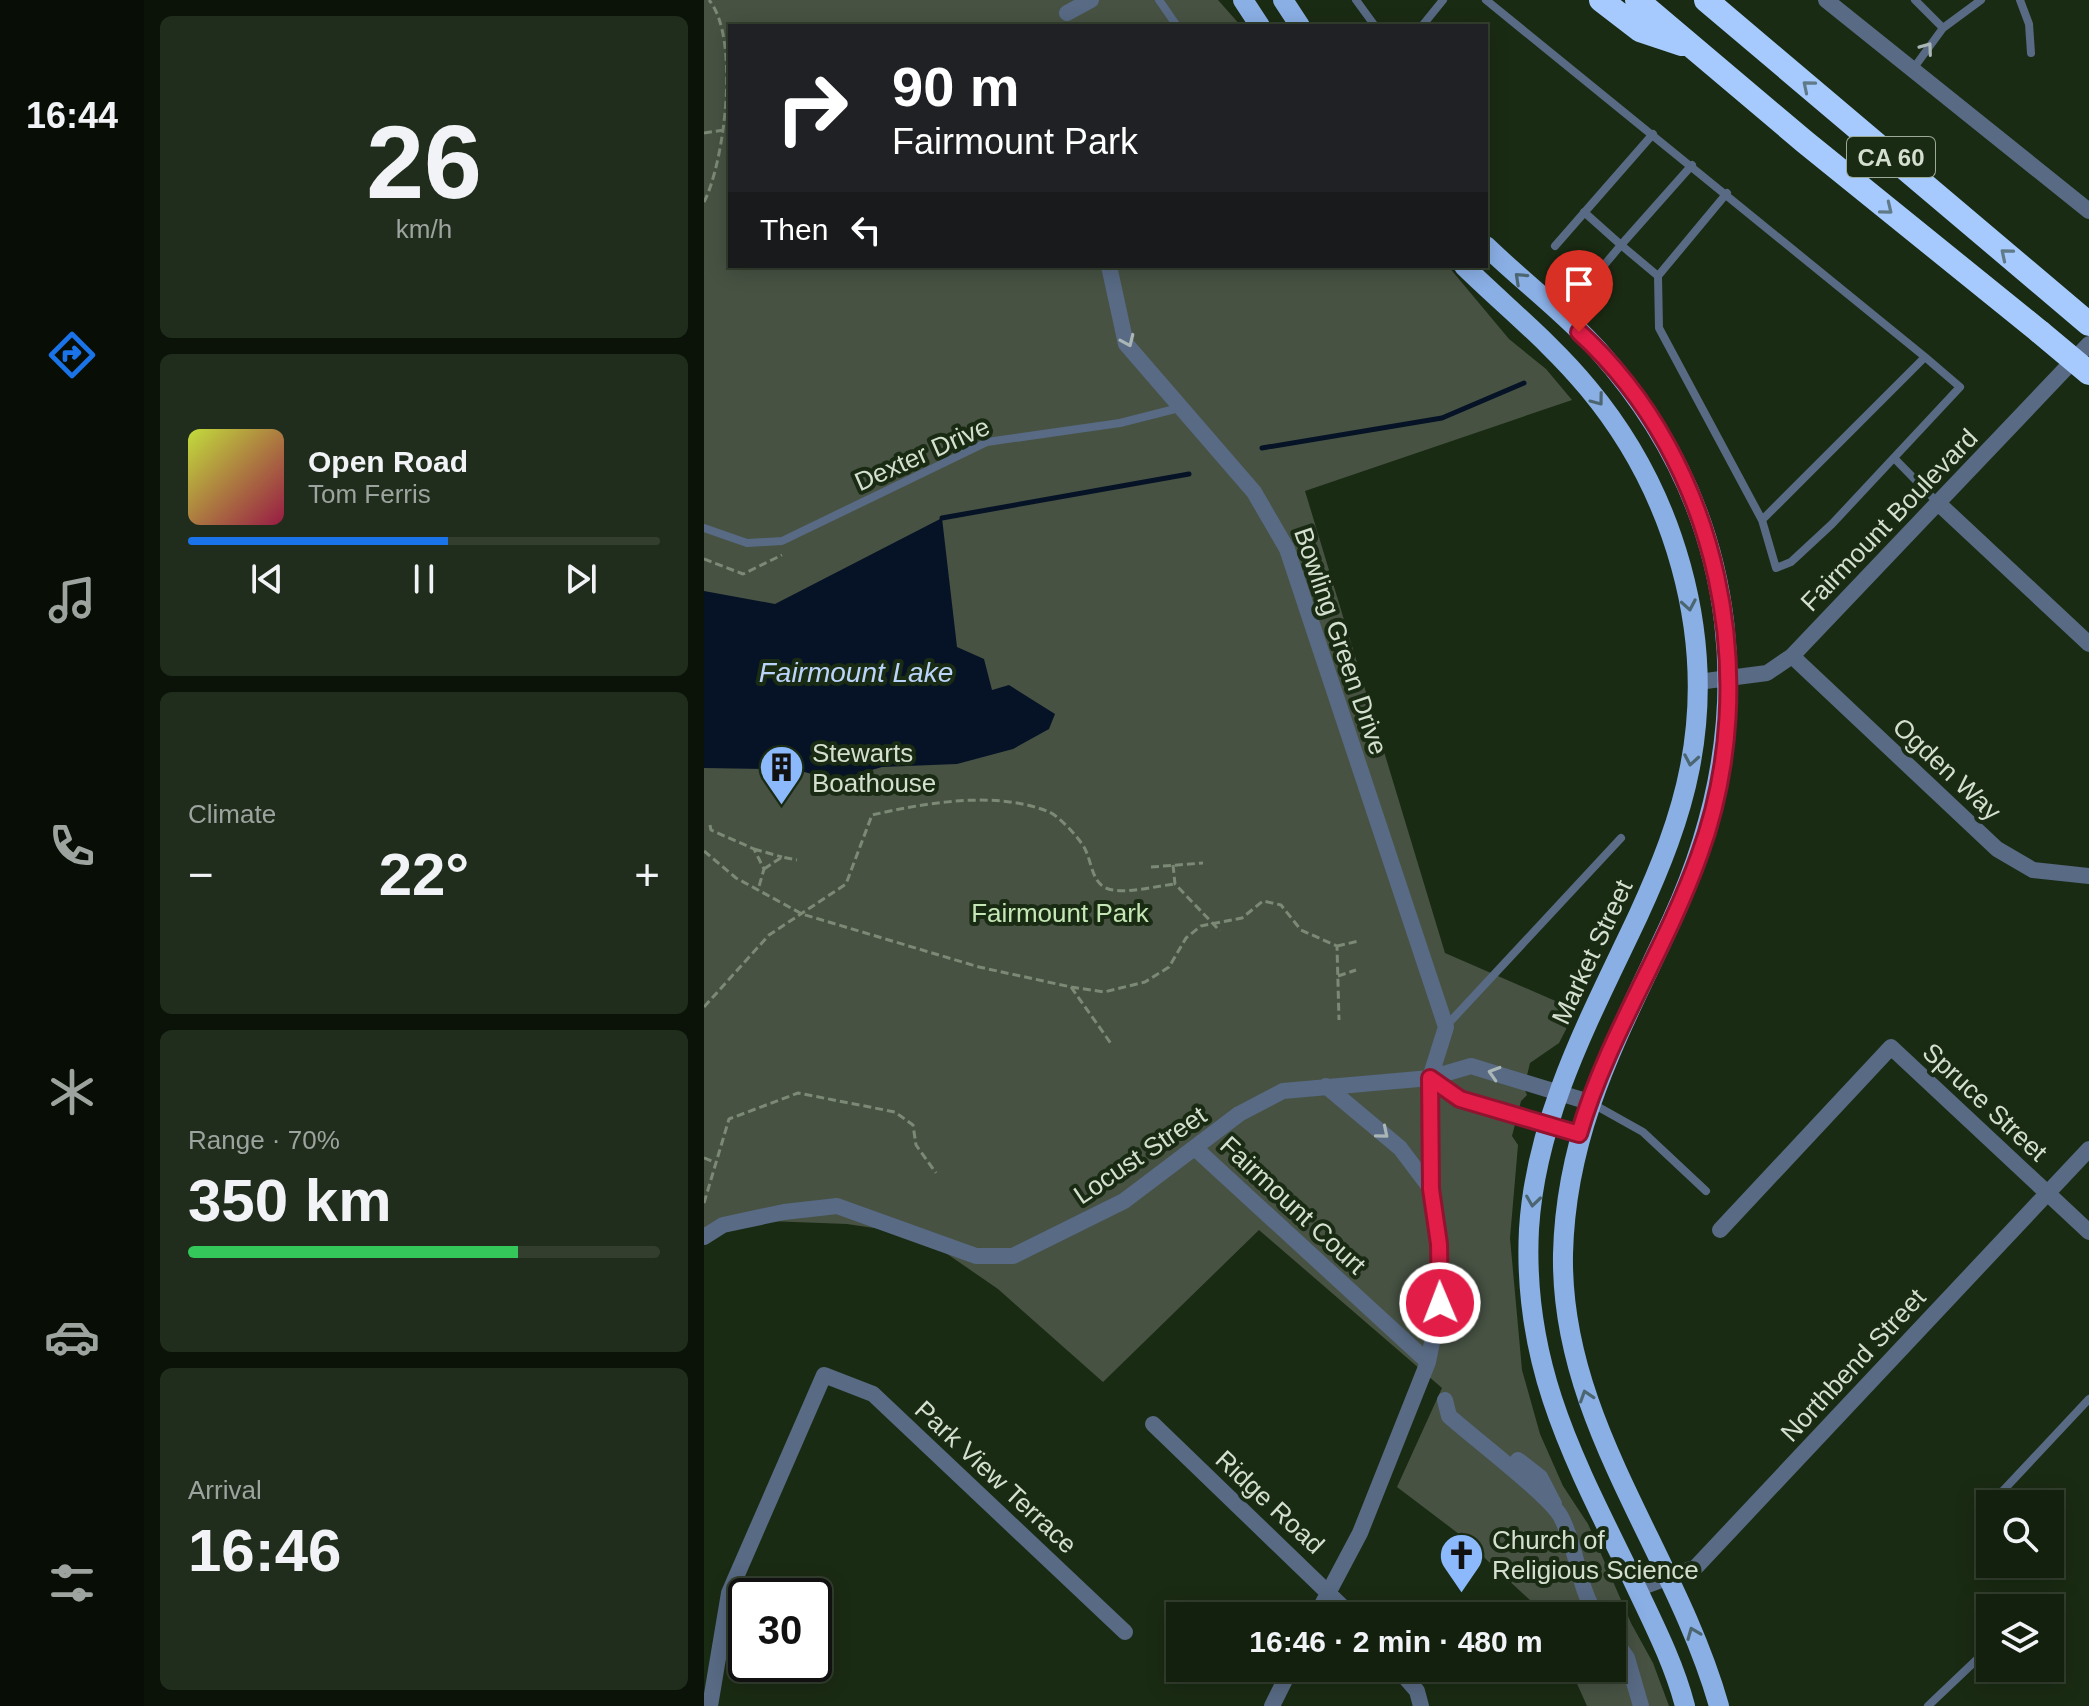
<!DOCTYPE html>
<html lang="en">
<head>
<meta charset="utf-8">
<style>
	:root { --surface:#14200e; --page:#212d1c; --text:#f1f3f6; --muted:#9da39e; --line:#333e2e; --accent:#1a73e8 }
	body { margin:0; font-family:Helvetica,sans-serif; background:var(--page); color:var(--text); height:100vh; display:flex; flex-direction:column; font-size:30px; white-space:nowrap }
	* { box-sizing:border-box; margin:0 }
	p { font-size:26px; color:var(--muted) }
	.icon { flex:none; width:44px; height:44px; fill:none; stroke:currentColor; stroke-width:2; stroke-linecap:round; stroke-linejoin:round }
	.map { position:relative; flex:1; overflow:hidden }
	.drawer { display:flex; flex-direction:column; gap:16px; padding:16px; background:#0b1208; width:560px }
	.drawer>* { flex:none }
	.top-card { position:absolute; left:24px; top:24px; width:760px; height:244px; border-radius:0px; box-shadow:0 4px 20px #0003,0 0 0 2px var(--line); background:#202124; color:#fff; overflow:hidden }
	.buttons { position:absolute; left:1272px; top:1490px; display:grid; gap:16px }
	.buttons a { display:grid; place-items:center; width:88px; height:88px; border-radius:0px; background:var(--surface); box-shadow:0 4px 20px #0003,0 0 0 2px var(--line); font-size:40px }
	.speed { position:absolute; left:24px; top:1578px; display:flex; gap:16px; font-size:40px; font-weight:700; text-align:center }
	.speed>* { display:grid; place-content:center; width:104px; height:104px; border-radius:50%; background:var(--surface); box-shadow:0 4px 20px #0003,0 0 0 2px var(--line); line-height:1 }
	.speed .limit { border:4px solid #111; border-radius:12px; background:#fff; color:#111 }
	.pin { position:absolute; display:grid; place-items:center; width:68px; height:68px; color:#fff; margin:-82px -34px; border-radius:50% 50% 50% 0; rotate:-45deg; box-shadow:0 0 8px #0007 }
	.pin .icon { rotate:45deg }
	.me { position:absolute; width:88px; margin:-44px; rotate:359deg; stroke-linejoin:round; filter:drop-shadow(0 0 6px #0008) }
	.turn { display:flex; align-items:center; gap:28px; height:168px; padding:0 32px; font-size:36px }
	.turn .icon { width:104px; height:104px; stroke-width:2.5 }
	.turn b { display:block; font-size:56px; line-height:68px }
	.then { display:flex; align-items:center; height:76px; padding:0 32px; background:#0003; gap:16px; font-size:30px }
	.big { font-size:60px; font-weight:700; line-height:1.1 }
	.drawer .card { flex:1; display:flex; flex-direction:column; justify-content:center; gap:12px; min-width:0; padding:0 28px; border-radius:12px; background:var(--page) }
	.drawer .dial { align-items:center; gap:0 }
	.dial b { font-size:104px; line-height:1 }
	.song { display:flex; align-items:center; gap:24px }
	.cover { width:96px; height:96px; border-radius:12px; background:linear-gradient(135deg,hsl(70 70% 55%),hsl(340 70% 35%)) }
	.played { height:8px; border-radius:4px; background:linear-gradient(90deg,var(--accent) 55%,var(--line) 55%) }
	.keys { display:flex; justify-content:space-around; direction:ltr }
	.heat { display:flex; justify-content:space-between; align-items:center; font-size:44px; direction:ltr }
	.charge { height:12px; border-radius:6px; background:linear-gradient(90deg,#34c759 70%,var(--line) 0) }
	.trip { position:absolute; left:462px; top:1602px; width:460px; height:80px; border-radius:0px; background:var(--surface); box-shadow:0 4px 20px #0003,0 0 0 2px var(--line); font-weight:700; line-height:80px; text-align:center }
	main { display:flex; flex:1; min-height:0 }
	.tab-bar { display:flex; flex-direction:column; width:144px; justify-content:space-around; align-items:center; background:#080d06; color:var(--muted) }
	.tab-bar .icon { width:56px; height:56px }
	.tab-bar .selected { color:var(--accent) }
	.tab-bar b { font-size:36px; color:var(--text) }
	.map>svg:first-child { display:block }
	.green { fill:#475243 }
	.water { fill:#061326 }
	.lines { fill:none; stroke-linecap:round; stroke-linejoin:round }
	.stream { stroke:#061326; stroke-width:5 }
	.path { stroke:#7b8975; stroke-width:3; stroke-dasharray:8 4; stroke-linecap:butt }
	.lane { stroke:#586a84; stroke-width:8 }
	.street { stroke:#586a84; stroke-width:16 }
	.primary { stroke:#8aafe5; stroke-width:20 }
	.highway { stroke:#a6cafe; stroke-width:24 }
	.highway-bridge { stroke:#a6cafe; stroke-width:24 }
	.oneway { stroke:#a9b6b5 }
	.oneway2 { stroke:#607a88 }
	.oneway3 { stroke:#4c6671 }
	.route-casing { stroke:#92132f; stroke-width:20 }
	.route { stroke:#e11d48; stroke-width:14 }
	.labels { text-anchor:middle; dominant-baseline:central; stroke-width:8; stroke-linejoin:round; paint-order:stroke }
	.shield { fill:#1a2b13; stroke:#9ca997; stroke-width:2 }
	.shield-label { font-size:24px; font-weight:bold; fill:#d4dfcf }
	.street-label { font-size:26px; fill:#d4dfcf; stroke:#1a2b13 }
	.poi-label { font-size:26px; fill:#d4dfcf; stroke:#1a2b13; text-anchor:start }
	.park-label { font-size:26px; fill:#c5e7b6; stroke:#1a2b13 }
	.water-label { font-size:28px; font-style:italic; fill:#bbd4fa; stroke:#1a2b13 }
</style>
</head>
<body>
<main>
<nav class="tab-bar">
<b>16:44</b>
<svg class="icon selected" aria-label="directions" viewBox="0 0 24 24"><path d="M12 3l9 9-9 9-9-9zM9 14v-3h6M13 9l2 2-2 2"/></svg>
<svg class="icon" aria-label="music" viewBox="0 0 24 24"><path d="M9 18V5l10-2v13"/><circle cx="6" cy="18" r="3"/><circle cx="16" cy="16" r="3"/></svg>
<svg class="icon" aria-label="phone" viewBox="0 0 24 24"><path d="M5 4h4l2 5-3 2q2 4 5 5l2-3 5 2v4C11 20 4 13 5 4z"/></svg>
<svg class="icon" aria-label="climate" viewBox="0 0 24 24"><path d="M12 3v18M4 7l16 10M4 17L20 7"/></svg>
<svg class="icon" aria-label="car" viewBox="0 0 24 24"><path d="M5 17H2v-5l4-1 3-4h7l3 4 3 1v5h-3M9 17h6M6 11h13"/><circle cx="7" cy="17" r="2"/><circle cx="17" cy="17" r="2"/></svg>
<svg class="icon" aria-label="filters" viewBox="0 0 24 24"><path d="M4 7h16M4 17h16"/><circle cx="9" cy="7" r="2"/><circle cx="15" cy="17" r="2"/></svg>
</nav>
<section class="drawer">
<div class="card dial"><b>26</b><p>km/h</p></div>
<div class="card">
<div class="song"><i class="cover"></i><div><b>Open Road</b><p>Tom Ferris</p></div></div>
<div class="played"></div>
<div class="keys"><svg class="icon" aria-label="previous" viewBox="0 0 24 24"><path d="M18 5L8 12l10 7zM5 5v14"/></svg><svg class="icon" aria-label="pause" viewBox="0 0 24 24"><path d="M8 5v14M16 5v14"/></svg><svg class="icon" aria-label="next" viewBox="0 0 24 24"><path d="M6 5l10 7-10 7zM19 5v14"/></svg></div>
</div>
<div class="card"><p>Climate</p>
<div class="heat"><a>−</a><b class="big">22°</b><a>+</a></div>
</div>
<div class="card"><p>Range · 70%</p><b class="big">350 km</b><div class="charge"></div></div>
<div class="card"><p>Arrival</p><b class="big">16:46</b></div>
</section>
<div class="map">
<svg width="1385" height="1706" viewBox="0 0 1385 1706">
	<rect width="100%" height="100%" fill="#1a2b13"/>
	<path class="green" d="M0,0H514L537,26H26V266H744L805,339L842,369L868,400L601,491L741,953L872,1010L855,1043L826,1063L820,1088L823,1095L817,1101L808,1136L814,1145L806,1238L818,1370L836,1434L859,1486L884,1524L927,1623L949,1663L965,1706H883L866,1668H908V1616H843L755,1534L693,1487L738,1388L555,1230L399,1382L294,1289L236,1249L190,1231L143,1224L40,1220L0,1238Z"/>
	<path class="water" d="M238,518L253,647L280,659L288,690L305,685L351,714L345,729L309,749L253,764L178,767L144,777L107,779L108,774L65,763L63,769L0,768V591L71,604Z"/>
	<g class="lines">
		<path class="stream" d="M558,448L738,418L820,383
			M238,518L485,474"/>
		<path class="path" d="M0,133L26,129
			M0,202C21,161 36,37 5,0
			M0,559L39,574L78,555
			M6,825L7,830L50,849L60,869L54,890
			M50,849L78,857
			M0,851L32,878L98,914L275,967L367,987L400,992L441,982L465,967L482,938L497,926L538,918L559,901L577,905L597,930L633,946L635,1020
			M469,865L471,884L516,931
			M447,867L499,863
			M60,869L78,857L93,860
			M633,946L655,941
			M634,976L652,970
			M367,987L408,1045
			M0,1007L65,935L142,884L168,815C221,803 292,790 345,812C355,816 374,837 380,847C389,863 387,887 409,890C428,893 452,886 471,884
			M0,1158L10,1162
			M0,1203L25,1119L94,1093L191,1112L209,1125L212,1145L232,1173"/>
		<path class="lane" d="M455,0L473,26
			M652,0L671,26
			M782,0L1221,357L1058,520L955,328L954,276L917,245L860,313
			M1211,0L1239,28
			M1316,0L1325,24L1327,53
			M718,26L739,0
			M1209,69L1239,28L1277,0
			M880,212L917,245L988,165
			M851,246L949,134
			M954,276L1023,193
			M1190,458L1234,503
			M1058,520L1072,568L1087,562L1128,524L1256,387L1221,357
			M0,528L43,543L78,541L283,442L416,423L475,408
			M743,1025L917,838
			M889,1104L939,1132L1002,1191
			M1294,1496L1385,1399
			M1224,1706L1286,1647"/>
		<path class="street" d="M1122,0L1385,211
			M363,13L387,0
			M405,266L422,344L550,492L583,549L742,1027L726,1078L727,1189L735,1244L736,1303L724,1362L656,1533L612,1616
			M1234,503L1385,644
			M1088,656L1293,849L1329,870L1385,876
			M994,682L1063,673L1088,656L1385,344
			M726,1078L756,1099L875,1134
			M622,1086L696,1148L727,1189
			M492,1149L724,1362
			M1016,1230L1187,1047L1385,1232
			M0,1237L19,1225L80,1212L133,1206L272,1256H309L420,1201L535,1114L579,1091L726,1078L767,1066L885,1102
			M741,1400L745,1416C767,1436 846,1496 857,1517C874,1549 873,1586 893,1616
			M449,1424L648,1616
			M814,1460L836,1477L850,1504
			M933,1589L992,1567L1385,1149
			M908,1637L923,1658L937,1706
			M693,1668L713,1691L717,1706
			M6,1706L25,1593L120,1375L169,1394L421,1632
			M568,1706L587,1668"/>
		<path class="primary" d="M539,0L556,26
			M579,0L596,26
			M782,246C818,281 861,313 894,350C1042,516 1058,723 968,920C916,1033 862,1126 859,1254C856,1421 971,1551 1015,1706
			M760,266C801,306 848,344 884,388C970,491 1012,634 986,767C976,819 956,868 934,916C887,1016 832,1116 825,1229C818,1364 869,1458 926,1574C946,1617 969,1660 981,1706"/>
		<path class="highway" d="M897,0L936,30L978,44
			M933,0L1101,142L1336,332
			M1002,0L1385,324"/>
		<path class="highway-bridge" d="M1336,332L1385,373"/>
	</g>
	<defs><path id="oneway-chevron" d="M-2-3.5L2.5 0L-2 3.5" fill="none" stroke-width="1.6" stroke-linecap="round" stroke-linejoin="round" transform="scale(2)"/></defs>
	<g class="oneway">
		<use href="#oneway-chevron" transform="translate(1223 48) rotate(-54)"/>
		<use href="#oneway-chevron" transform="translate(424 341) rotate(66)"/>
		<use href="#oneway-chevron" transform="translate(790 1073) rotate(-163)"/>
		<use href="#oneway-chevron" transform="translate(679 1133) rotate(40)"/>
	</g>
	<g class="oneway2">
		<use href="#oneway-chevron" transform="translate(1104 86) rotate(-140)"/>
		<use href="#oneway-chevron" transform="translate(1183 209) rotate(39)"/>
		<use href="#oneway-chevron" transform="translate(1302 254) rotate(-140)"/>
	</g>
	<g class="oneway3">
		<use href="#oneway-chevron" transform="translate(816 278) rotate(-137)"/>
		<use href="#oneway-chevron" transform="translate(894 400) rotate(53)"/>
		<use href="#oneway-chevron" transform="translate(985 605) rotate(80)"/>
		<use href="#oneway-chevron" transform="translate(987 760) rotate(100)"/>
		<use href="#oneway-chevron" transform="translate(829 1201) rotate(98)"/>
		<use href="#oneway-chevron" transform="translate(882 1396) rotate(-108)"/>
		<use href="#oneway-chevron" transform="translate(989 1633) rotate(-112)"/>
	</g>
	<g class="lines">
		<defs>
			<path id="route" d="M736,1303L735,1244L727,1189L726,1078L756,1099L875,1134C903,1037 961,951 995,856C1060,680 1016,461 875,332"/>
		</defs>
		<use href="#route" class="route-casing"/>
		<use href="#route" class="route"/>
	</g>
	<defs>
		<symbol id="building-pin" viewBox="-11 -11 22 30"><path d="M0 17L-7.5 6A9.5 9.5 0 1 1 7.5 6Z" fill="#8bb9fc" stroke="#1a2b13"/><path d="M-4-6H4V6H1V3H-1V6H-4ZM-2.5-4.3h1.7v1.8h-1.7ZM.8-4.3h1.7v1.8H.8ZM-2.5-1h1.7V.8h-1.7ZM.8-1h1.7V.8H.8Z" fill="#111"/></symbol>
		<symbol id="church-pin" viewBox="-11 -11 22 30"><path d="M0 17L-7.5 6A9.5 9.5 0 1 1 7.5 6Z" fill="#8bb9fc" stroke="#1a2b13"/><path d="M-1.2-6h2.4v3.5h3.3v2.4h-3.3V6h-2.4V-.1h-3.3v-2.4h3.3Z" fill="#111"/></symbol>
	</defs>
	<g fill-rule="evenodd">
		<use href="#building-pin" x="52" y="742" width="51" height="69"/>
		<use href="#church-pin" x="732" y="1530" width="51" height="69"/>
	</g>
	<g class="labels">
		<rect class="shield" x="1143" y="137" width="88" height="40" rx="6"/>
		<g class="shield-label">
			<text x="1187" y="157">CA 60</text>
		</g>
		<g class="street-label">
			<text transform="translate(218 454) rotate(-24)">Dexter Drive</text>
			<text transform="translate(1185 520) rotate(-46)">Fairmount Boulevard</text>
			<text transform="translate(637 641) rotate(71)">Bowling Green Drive</text>
			<text transform="translate(1243 769) rotate(43)">Ogden Way</text>
			<text transform="translate(888 952) rotate(-65)">Market Street</text>
			<text transform="translate(1281 1102) rotate(43)">Spruce Street</text>
			<text transform="translate(436 1155) rotate(-34)">Locust Street</text>
			<text transform="translate(589 1205) rotate(43)">Fairmount Court</text>
			<text transform="translate(1149 1365) rotate(-47)">Northbend Street</text>
			<text transform="translate(292 1477) rotate(43)">Park View Terrace</text>
			<text transform="translate(566 1502) rotate(43)">Ridge Road</text>
		</g>
		<g class="poi-label">
			<text x="108" y="753">Stewarts<tspan x="108" dy="30">Boathouse</tspan></text>
			<text x="788" y="1540">Church of<tspan x="788" dy="30">Religious Science</tspan></text>
		</g>
		<g class="park-label">
			<text x="356" y="913">Fairmount Park</text>
		</g>
		<g class="water-label">
			<text x="152" y="672">Fairmount Lake</text>
		</g>
	</g>
</svg>
<div class="buttons">
<a><svg class="icon" aria-label="search" viewBox="0 0 24 24"><circle cx="10" cy="10" r="6"/><path d="M15 15l6 6"/></svg></a>
<a><svg class="icon" aria-label="layers" viewBox="0 0 24 24"><path d="M12 4l9 5-9 5-9-5zM3 14l9 5 9-5"/></svg></a>
</div>
<div class="speed"><div class="limit">30</div></div>
<div class="pin" style="left:875px;top:332px;background:#d93025"><svg class="icon" aria-label="arrive" viewBox="0 0 24 24"><path d="M6 21V4h12l-3 4 3 4H6"/></svg></div>
<svg class="me" style="left:736px;top:1303px" viewBox="-20 -20 40 40"><circle r="17" fill="#e11d48" stroke="#fff" stroke-width="3"/><path d="M0-11L8 9 0 5-8 9z" fill="#fff"/></svg>
<div class="trip">16:46 · 2 min · 480 m</div>
<div class="top-card">
<div class="turn"><svg class="icon" aria-label="right" viewBox="0 0 24 24"><path d="M7 20v-9h11M14 6l5 5-5 5"/></svg><div><b>90 m</b>Fairmount Park</div></div>
<div class="then">Then<svg class="icon" aria-label="left" viewBox="0 0 24 24"><path d="M17 20v-9H6M10 6l-5 5 5 5"/></svg></div>
</div>
</div>
</main>
</body>
</html>
